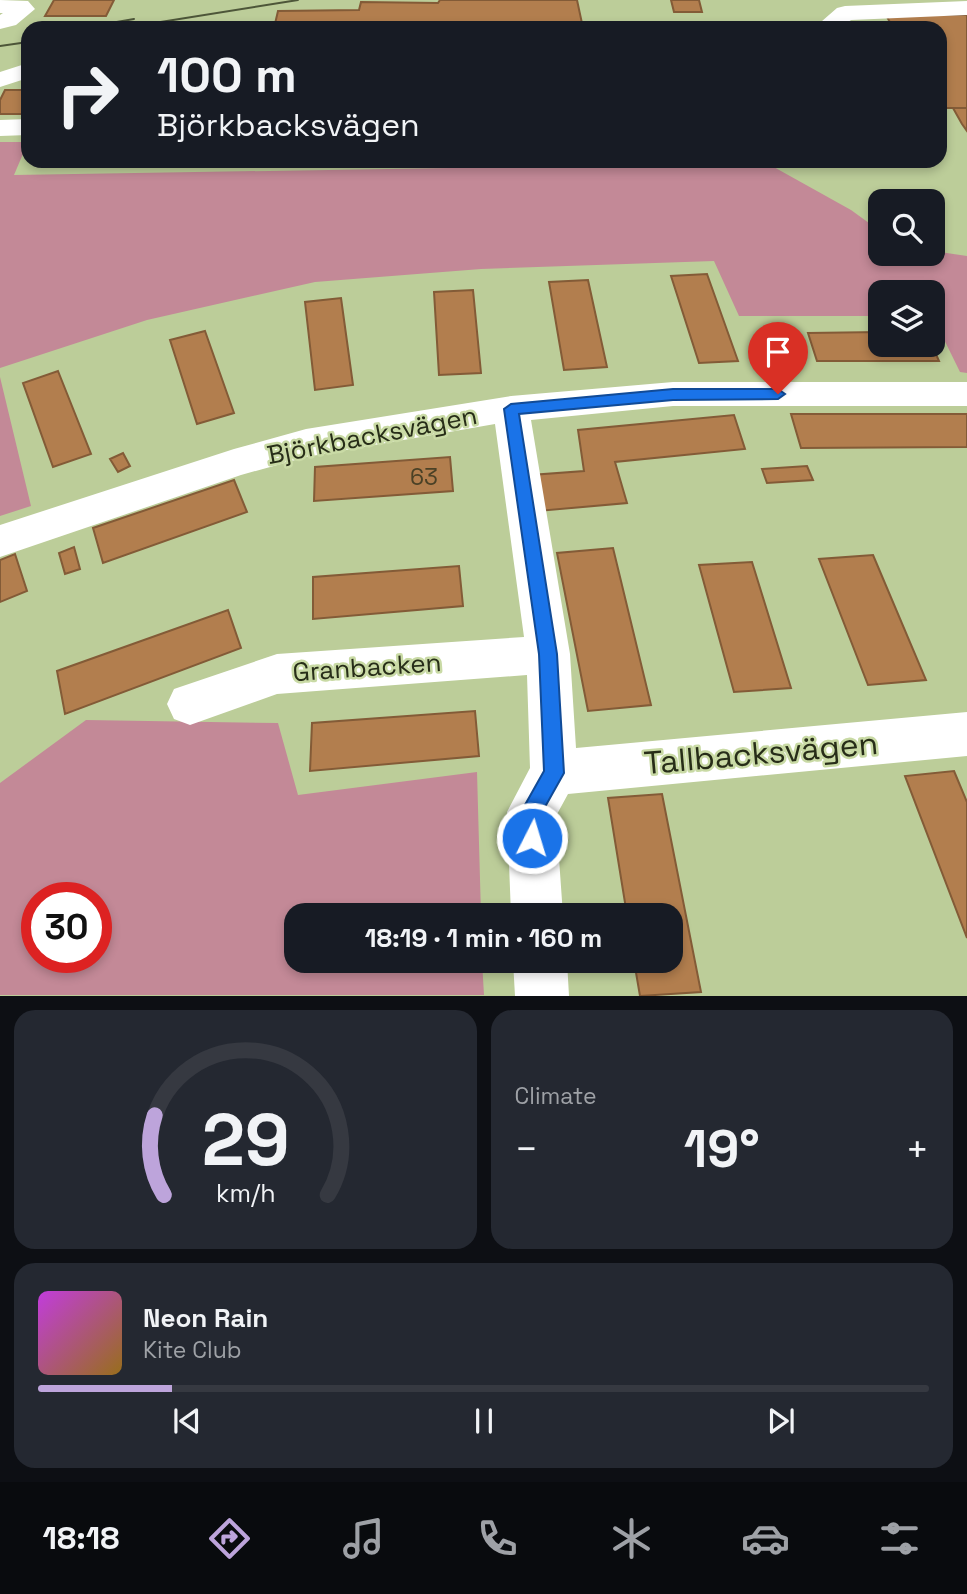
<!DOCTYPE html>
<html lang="en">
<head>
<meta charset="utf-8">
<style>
	:root { --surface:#171b24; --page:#242831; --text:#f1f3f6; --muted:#9ea1a6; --line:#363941; --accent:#bda4db }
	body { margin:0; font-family:"Space Grotesk",sans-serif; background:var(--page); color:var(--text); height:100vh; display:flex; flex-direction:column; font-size:26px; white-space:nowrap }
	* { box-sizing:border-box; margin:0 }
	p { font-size:23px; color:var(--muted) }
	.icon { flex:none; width:38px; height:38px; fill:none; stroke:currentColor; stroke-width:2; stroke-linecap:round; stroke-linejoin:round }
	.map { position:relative; height:996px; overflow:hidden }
	.side { display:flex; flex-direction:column; gap:14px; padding:14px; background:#0d0f14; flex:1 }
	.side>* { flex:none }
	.guide { position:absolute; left:21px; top:21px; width:926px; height:147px; border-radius:21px; box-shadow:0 4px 10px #0003; background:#171b24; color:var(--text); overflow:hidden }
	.buttons { position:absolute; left:868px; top:189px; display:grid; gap:14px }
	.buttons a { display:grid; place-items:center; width:77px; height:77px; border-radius:14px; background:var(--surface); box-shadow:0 4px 10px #0003; font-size:35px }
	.speed { position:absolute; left:21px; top:882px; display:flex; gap:14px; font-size:35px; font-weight:700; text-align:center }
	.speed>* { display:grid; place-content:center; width:91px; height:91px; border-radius:50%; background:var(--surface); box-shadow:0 4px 10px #0003; line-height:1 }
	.speed .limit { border:10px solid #d22; background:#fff; color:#111 }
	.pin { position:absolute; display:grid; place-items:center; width:60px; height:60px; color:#fff; margin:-72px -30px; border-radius:50% 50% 50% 0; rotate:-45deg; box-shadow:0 0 7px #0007 }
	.pin .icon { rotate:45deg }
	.me { position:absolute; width:77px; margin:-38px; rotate:5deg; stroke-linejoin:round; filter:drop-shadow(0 0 5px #0008) }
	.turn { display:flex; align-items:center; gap:24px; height:147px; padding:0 21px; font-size:32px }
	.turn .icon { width:91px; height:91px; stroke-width:2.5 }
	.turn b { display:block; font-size:49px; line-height:60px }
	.big { font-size:52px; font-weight:700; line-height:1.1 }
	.side .card { flex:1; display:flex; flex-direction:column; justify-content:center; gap:10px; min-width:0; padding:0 24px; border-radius:21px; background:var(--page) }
	.side .dial { align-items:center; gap:0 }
	.dial svg { height:182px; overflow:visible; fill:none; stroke:var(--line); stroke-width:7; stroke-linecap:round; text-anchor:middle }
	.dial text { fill:var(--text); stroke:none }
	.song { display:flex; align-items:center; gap:21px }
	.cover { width:84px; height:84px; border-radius:10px; background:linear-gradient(135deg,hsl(290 70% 55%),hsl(40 70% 35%)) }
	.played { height:7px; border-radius:4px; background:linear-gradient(90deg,var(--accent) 15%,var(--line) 15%) }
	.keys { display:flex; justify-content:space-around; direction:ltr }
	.heat { display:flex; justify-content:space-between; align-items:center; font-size:38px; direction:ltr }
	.side .tiles { flex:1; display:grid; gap:14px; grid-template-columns:1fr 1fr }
	.card:last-child { grid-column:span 2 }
	.trip { position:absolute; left:284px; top:903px; width:399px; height:70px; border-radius:21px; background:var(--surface); box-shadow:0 4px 10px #0003; font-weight:700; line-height:70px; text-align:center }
	.dock { display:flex; height:112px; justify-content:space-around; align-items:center; background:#090b0e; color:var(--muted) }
	.dock .icon { width:49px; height:49px }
	.dock .selected { color:var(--accent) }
	.dock b { font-size:32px; color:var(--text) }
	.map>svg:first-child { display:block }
	.green { fill:#c38997; fill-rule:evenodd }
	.building { fill:#b27e4e; stroke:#835b37; stroke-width:2 }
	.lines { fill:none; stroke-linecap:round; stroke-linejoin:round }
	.minor { fill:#fff; fill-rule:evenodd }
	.tram { stroke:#4d5639; stroke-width:2 }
	.route { fill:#1a73e8; stroke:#114b97; stroke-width:2 }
	.labels { text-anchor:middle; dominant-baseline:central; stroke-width:5; stroke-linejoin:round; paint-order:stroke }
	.number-label { font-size:23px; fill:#4a4126 }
	.street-label { font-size:26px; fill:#272d18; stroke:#c9daa5 }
	.near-street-label { font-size:32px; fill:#272d18; stroke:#c9daa5 }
</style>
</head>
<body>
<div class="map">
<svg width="967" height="996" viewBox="0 0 967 996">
	<rect width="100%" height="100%" fill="#bccd99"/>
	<path class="green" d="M0,142H28L14,175L510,167V161H614L653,168L678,166L691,161H725L727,166H772L851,210L880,231V254H933V251L967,256V373L960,372L933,317V292H880V316H739L714,261L481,269L315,282L147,320L0,368Z
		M0,377L31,506L0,516Z
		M86,720L278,723L298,795L477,772L481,915H296V961H482L484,995H0V783ZM37,898H96V957H37Z"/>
	<path class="building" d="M54,0H114L106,16H45Z
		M440,0H577L583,28H274L278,11L359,10L361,2L438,3Z
		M671,0H699L702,12H674Z
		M886,15H967V108H940V28H893Z
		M5,90H28V114H0V100Z
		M953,108H967V131L962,124Z
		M707,274L738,361L699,363L671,276Z
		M588,280L607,367L564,370L549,282Z
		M473,290L481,373L439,375L434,292Z
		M341,298L353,385L315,390L305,302Z
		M205,331L234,413L197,424L170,340Z
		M880,332V345H932L939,361H817L808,333Z
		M58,371L91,454L53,467L23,383Z
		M791,414H967V447L801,448Z
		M734,415L745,449L615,462L627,503L538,511L531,475L584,471L578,430Z
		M123,453L130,466L118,472L110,459Z
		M450,457L453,491L314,501L315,467Z
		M807,466L813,480L767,483L762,469Z
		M234,480L247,512L103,563L93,528Z
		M74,547L80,569L65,574L59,553Z
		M613,548L651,705L588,711L557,553Z
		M15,554L27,591L0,602V560Z
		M873,555L926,680L868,685L819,559Z
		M752,562L791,688L734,692L699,565Z
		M459,566L463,606L313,619V577Z
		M228,610L241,648L65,714L57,671Z
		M475,711L479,756L310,771L312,723Z
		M954,771L967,802V938L905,776Z
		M662,794L701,992L640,996L634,961H670V915H627L608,798Z"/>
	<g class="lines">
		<path class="minor" d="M0,0L28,1L35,9L16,25L0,29V15L3,13H0Z
			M967,1V15L851,20L840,28H814L837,8L845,6Z
			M28,63V78L0,87V72Z
			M28,119V135L0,136V120Z
			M673,382H967V406H673L531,420L570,654L576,748L967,712V756L568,794L556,816L563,915H511L507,812L530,768L527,675L277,694L190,725L174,719L167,704L174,689L277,654L524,637L495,424L306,457L241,475L0,557V525L234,449L306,429L511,396Z
			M513,961H567L569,996H515Z"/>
		<path class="tram" d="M82,28L134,19
			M123,28L298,0
			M0,46L28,42"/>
	</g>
	<path class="route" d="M673,389H778L785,394L778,399L673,400L519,414L557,654L564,773L541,814L542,838L539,845L532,848L525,845L521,812L544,771L539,654L504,409L511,404Z"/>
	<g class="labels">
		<g class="number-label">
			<text x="424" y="477">63</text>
		</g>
		<g class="street-label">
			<text transform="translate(372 435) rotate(-11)">Björkbacksvägen</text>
			<text transform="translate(367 667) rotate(-4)">Granbacken</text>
		</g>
		<g class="near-street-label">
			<text transform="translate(761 753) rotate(-5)">Tallbacksvägen</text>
		</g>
	</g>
</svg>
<div class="buttons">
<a><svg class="icon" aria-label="search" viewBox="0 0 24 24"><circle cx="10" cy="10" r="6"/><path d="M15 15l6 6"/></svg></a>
<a><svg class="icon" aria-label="layers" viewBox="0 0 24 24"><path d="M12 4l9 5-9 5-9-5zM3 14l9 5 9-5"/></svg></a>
</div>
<div class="speed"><div class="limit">30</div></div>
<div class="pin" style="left:778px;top:394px;background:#d93025"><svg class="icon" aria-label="arrive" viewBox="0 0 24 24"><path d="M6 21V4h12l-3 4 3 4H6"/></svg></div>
<svg class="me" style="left:532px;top:838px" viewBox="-20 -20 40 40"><circle r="17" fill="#1a73e8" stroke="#fff" stroke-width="3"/><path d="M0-11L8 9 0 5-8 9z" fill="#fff"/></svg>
<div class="trip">18:19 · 1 min · 160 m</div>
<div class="guide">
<div class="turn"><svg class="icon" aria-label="right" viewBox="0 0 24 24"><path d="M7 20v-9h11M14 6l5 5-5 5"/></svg><div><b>100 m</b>Björkbacksvägen</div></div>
</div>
</div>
<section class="side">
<div class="tiles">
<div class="card dial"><svg viewBox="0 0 100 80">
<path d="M14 69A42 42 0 1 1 86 69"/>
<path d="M14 69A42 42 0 0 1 10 34" stroke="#bda4db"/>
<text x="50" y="56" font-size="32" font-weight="700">29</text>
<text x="50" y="72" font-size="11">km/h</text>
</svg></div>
<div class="card"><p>Climate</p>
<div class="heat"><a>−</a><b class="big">19°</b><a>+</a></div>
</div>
<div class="card">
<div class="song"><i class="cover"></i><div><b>Neon Rain</b><p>Kite Club</p></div></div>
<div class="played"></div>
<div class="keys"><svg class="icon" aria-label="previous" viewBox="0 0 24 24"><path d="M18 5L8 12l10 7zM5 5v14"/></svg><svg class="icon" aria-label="pause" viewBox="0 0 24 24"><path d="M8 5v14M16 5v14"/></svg><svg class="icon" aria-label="next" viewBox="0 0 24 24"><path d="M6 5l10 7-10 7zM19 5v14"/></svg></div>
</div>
</div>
</section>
<nav class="dock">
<b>18:18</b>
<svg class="icon selected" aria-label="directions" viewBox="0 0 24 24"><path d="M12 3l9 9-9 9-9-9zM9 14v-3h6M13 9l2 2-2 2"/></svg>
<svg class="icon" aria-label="music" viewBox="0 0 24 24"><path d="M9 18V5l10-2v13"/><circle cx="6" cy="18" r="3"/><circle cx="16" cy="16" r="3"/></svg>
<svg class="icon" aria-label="phone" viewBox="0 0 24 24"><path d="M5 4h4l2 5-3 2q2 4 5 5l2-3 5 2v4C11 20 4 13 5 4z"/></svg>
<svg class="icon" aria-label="climate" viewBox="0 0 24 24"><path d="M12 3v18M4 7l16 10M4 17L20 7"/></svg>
<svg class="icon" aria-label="car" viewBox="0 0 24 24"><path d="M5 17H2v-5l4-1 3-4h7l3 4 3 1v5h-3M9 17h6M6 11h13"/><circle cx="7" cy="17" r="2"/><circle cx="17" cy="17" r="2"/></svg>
<svg class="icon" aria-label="filters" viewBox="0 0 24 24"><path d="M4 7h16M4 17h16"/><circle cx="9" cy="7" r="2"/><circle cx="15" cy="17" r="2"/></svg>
</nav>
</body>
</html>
